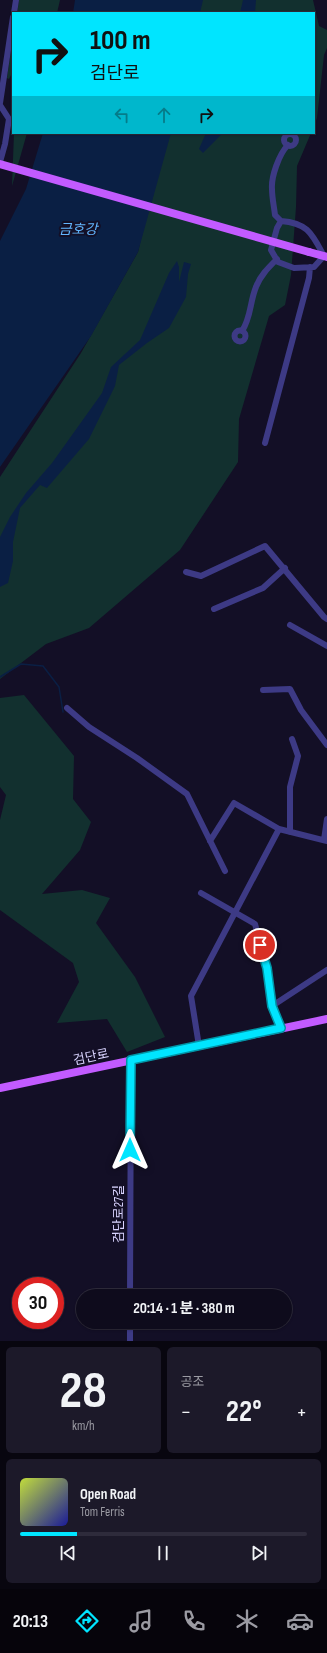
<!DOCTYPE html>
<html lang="ko">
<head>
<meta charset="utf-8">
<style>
	:root { --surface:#0e0b1c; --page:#1c1929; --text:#f1f3f6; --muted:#9b9ba3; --line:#2e2b3b; --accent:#00e5ff }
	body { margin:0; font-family:"Sofia Sans Condensed","Noto Sans KR",sans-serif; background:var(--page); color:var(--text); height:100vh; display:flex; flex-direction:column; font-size:15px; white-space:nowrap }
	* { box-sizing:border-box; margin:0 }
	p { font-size:13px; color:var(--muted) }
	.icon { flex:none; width:22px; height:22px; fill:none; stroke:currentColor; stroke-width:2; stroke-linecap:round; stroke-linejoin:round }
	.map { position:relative; height:1341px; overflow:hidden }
	.panel { display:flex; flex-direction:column; gap:6px; padding:6px; background:#08060f; flex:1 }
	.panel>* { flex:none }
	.guide { position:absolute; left:12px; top:12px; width:303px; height:122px; border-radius:0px; box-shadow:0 1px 3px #0004,0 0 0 1px var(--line); background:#00e5ff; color:#111; overflow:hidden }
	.speed { position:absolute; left:12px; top:1277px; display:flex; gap:8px; font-size:20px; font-weight:700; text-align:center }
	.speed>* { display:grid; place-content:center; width:52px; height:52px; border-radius:50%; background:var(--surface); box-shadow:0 1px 3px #0004,0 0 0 1px var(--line); line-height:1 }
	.speed .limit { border:6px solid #d22; background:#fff; color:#111 }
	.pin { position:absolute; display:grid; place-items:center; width:34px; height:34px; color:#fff; margin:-17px; border:2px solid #fff; border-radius:50%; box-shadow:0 1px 4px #0007 }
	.me { position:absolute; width:44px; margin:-22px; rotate:0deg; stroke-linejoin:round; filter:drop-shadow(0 0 3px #0008) }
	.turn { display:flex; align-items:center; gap:14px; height:84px; padding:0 12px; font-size:18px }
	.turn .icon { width:52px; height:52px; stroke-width:2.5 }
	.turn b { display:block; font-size:28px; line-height:34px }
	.lanes { display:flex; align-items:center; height:38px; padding:0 12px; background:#0003; justify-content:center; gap:20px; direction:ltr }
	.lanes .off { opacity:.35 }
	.big { font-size:30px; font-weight:700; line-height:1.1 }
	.panel .widget { flex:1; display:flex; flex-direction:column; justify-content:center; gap:6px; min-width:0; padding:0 14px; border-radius:6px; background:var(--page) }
	.panel .dial { align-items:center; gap:0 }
	.dial b { font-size:52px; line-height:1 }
	.song { display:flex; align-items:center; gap:12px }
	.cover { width:48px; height:48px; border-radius:6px; background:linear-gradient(135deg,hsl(70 70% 55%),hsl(240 70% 35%)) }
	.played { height:4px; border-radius:2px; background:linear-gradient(90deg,var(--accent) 20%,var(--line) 20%) }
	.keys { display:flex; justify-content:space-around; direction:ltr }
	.heat { display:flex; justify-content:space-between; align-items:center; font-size:22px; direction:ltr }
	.panel .tiles { flex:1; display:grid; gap:6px; grid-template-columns:1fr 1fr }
	.widget:last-child { grid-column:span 2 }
	.trip { position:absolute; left:76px; top:1289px; width:216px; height:40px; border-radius:20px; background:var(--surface); box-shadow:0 1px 3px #0004,0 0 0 1px var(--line); font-weight:700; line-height:40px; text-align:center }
	.menu { display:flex; height:64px; justify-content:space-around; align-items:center; background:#06040b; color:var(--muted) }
	.menu .icon { width:28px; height:28px }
	.menu .active { color:var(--accent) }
	.menu b { font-size:18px; color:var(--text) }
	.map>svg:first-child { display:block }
	.green { fill:#12302f }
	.water { fill:#0a1f44 }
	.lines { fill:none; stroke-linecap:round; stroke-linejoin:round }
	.stream { stroke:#0a1f44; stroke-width:1.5 }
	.minor { stroke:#3d3a85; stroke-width:6 }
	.major { stroke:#c25bff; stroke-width:8 }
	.major-bridge { stroke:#c25bff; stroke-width:8 }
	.route-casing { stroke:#0095a6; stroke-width:10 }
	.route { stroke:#00e5ff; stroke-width:7 }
	.labels { text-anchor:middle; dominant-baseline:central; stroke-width:4; stroke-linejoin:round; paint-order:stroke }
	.street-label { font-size:13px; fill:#d9d4ff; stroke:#130f26 }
	.water-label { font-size:14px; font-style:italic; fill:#62b6ff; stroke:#130f26 }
</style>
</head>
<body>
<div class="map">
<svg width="327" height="1341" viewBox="0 0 327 1341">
	<rect width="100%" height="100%" fill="#130f26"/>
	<path class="green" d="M19,0H60L57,13H17Z
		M199,0H313L319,26L327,30V48L324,55L317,118L314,126V13H196Z
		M13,36V75H11L9,79L7,78Z
		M14,133H27L12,186Z
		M165,133H311L297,166L296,207L291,275L285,305L269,316L239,419L238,462L180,550L89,628L46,644L0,679V477L81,353L138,252Z
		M24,695L74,756L73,799L91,822L80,850L42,894L82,890L110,898L96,923L135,977L165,1037L127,1052L107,1019L57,1023L79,982L73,963L0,910V820L6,795L0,787V698Z"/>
	<path class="water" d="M75,0H203L200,13H73Z
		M243,0H256L255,13H240Z
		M43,133H171L138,252L91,336L0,467V241L26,189Z
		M206,133H223L203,153L199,149Z
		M177,261L179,267V282L184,262L191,264L188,274L186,297L169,328L147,343L119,365L115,386L89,439L47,488L40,485L20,508L13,542V561L8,583L0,587V537L10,517L26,493L52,463L102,393L111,367L140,340L169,273Z"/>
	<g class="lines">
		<path class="stream" d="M0,677L21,664L43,666L59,687L63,712"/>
		<path class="minor" d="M14,13L16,0
			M0,103L13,17
			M0,105L9,119L5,144L0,162
			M284 140a6 6 0 1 1 12 0a6 6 0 1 1-12 0Z
			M281,221C308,223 312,234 324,256L314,267L294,268L278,262L271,250L277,228Z
			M281,221L275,215C274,206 272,198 272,189C271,177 279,154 288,145
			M234.5 336a5.5 5.5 0 1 1 11 0a5.5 5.5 0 1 1-11 0Z
			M242,331C251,318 250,301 256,287C260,276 268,268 277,259
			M265,443L309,278L310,267
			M186,572L201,576L265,546L324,617L327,619
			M214,609L263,588L285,568
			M290,625L327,646
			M263,690L290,689L301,710L327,745
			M67,708L89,727L137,758L187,794L225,871
			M290,832V787L298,756L292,739
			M324,840L327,819
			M210,841L234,803L279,829L327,841
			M201,893L255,924L267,968L272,1006L281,1028
			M272,1006L327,970
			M199,1046L191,996L279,829
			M130,1296L131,1060
			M130,1341V1322"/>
		<path class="major" d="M309,252L327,257
			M0,1088L327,1019"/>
		<path class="major-bridge" d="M0,164L309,252"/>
	</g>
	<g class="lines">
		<defs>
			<path id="route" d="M130,1150L131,1060L281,1028L272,1006L267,968L260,945"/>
		</defs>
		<use href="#route" class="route-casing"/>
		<use href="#route" class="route"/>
	</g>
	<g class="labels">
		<g class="street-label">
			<text transform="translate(91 1057) rotate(-12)">검단로</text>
			<text transform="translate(119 1214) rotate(-90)">검단로27길</text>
		</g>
		<g class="water-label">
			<text x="78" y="229">금호강</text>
		</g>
	</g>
</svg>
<div class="speed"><div class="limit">30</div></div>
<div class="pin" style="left:260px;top:945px;background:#d93025"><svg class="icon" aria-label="arrive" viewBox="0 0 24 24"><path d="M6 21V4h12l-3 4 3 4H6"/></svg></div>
<svg class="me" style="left:130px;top:1150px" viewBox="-20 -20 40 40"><path d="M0-17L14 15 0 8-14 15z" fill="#00e5ff" stroke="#fff" stroke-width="4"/></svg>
<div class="trip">20:14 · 1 분 · 380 m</div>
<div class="guide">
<div class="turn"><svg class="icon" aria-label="right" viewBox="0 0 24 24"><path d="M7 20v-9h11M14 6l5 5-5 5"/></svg><div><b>100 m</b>검단로</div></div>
<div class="lanes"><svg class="icon off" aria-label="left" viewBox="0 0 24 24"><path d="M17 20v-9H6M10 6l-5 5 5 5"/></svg><svg class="icon off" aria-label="ahead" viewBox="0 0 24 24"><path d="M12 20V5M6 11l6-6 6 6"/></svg><svg class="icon" aria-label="right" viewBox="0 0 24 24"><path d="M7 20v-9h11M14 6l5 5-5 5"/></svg></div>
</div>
</div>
<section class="panel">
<div class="tiles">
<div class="widget dial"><b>28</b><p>km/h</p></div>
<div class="widget"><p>공조</p>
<div class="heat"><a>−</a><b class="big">22°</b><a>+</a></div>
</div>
<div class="widget">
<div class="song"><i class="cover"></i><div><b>Open Road</b><p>Tom Ferris</p></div></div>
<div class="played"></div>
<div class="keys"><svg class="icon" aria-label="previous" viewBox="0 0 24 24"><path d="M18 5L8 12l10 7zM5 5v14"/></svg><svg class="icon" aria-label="pause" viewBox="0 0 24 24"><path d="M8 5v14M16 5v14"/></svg><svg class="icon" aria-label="next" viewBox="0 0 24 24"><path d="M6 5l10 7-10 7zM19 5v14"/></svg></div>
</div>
</div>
</section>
<nav class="menu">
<b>20:13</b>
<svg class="icon active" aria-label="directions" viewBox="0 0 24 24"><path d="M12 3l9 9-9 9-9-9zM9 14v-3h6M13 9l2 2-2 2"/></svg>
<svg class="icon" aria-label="music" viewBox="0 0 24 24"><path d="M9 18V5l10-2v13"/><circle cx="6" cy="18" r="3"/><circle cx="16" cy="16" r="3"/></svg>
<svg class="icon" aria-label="phone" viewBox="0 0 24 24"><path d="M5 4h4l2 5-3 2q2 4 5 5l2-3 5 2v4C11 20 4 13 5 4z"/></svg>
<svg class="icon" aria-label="climate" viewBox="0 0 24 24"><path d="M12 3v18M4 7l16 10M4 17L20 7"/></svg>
<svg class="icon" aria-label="car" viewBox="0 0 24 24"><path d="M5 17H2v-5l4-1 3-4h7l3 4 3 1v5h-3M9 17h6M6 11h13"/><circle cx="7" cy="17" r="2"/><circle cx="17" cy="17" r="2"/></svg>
</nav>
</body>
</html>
